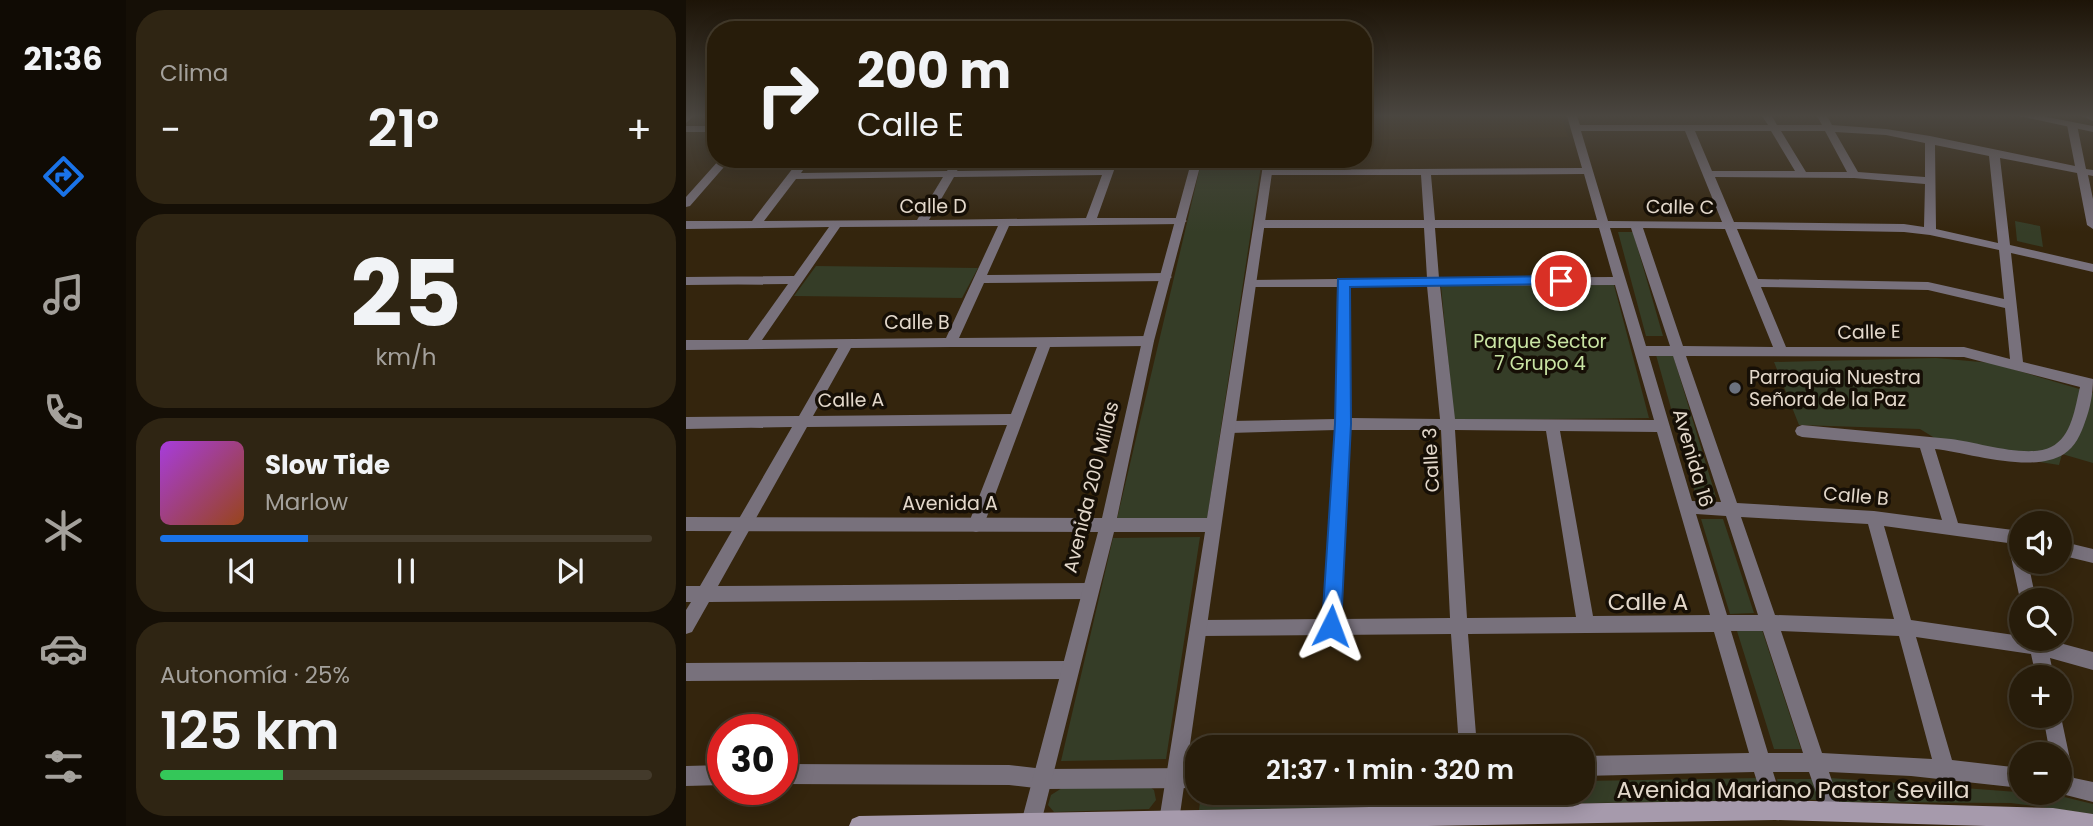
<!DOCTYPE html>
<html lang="es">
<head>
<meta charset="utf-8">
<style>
	:root { --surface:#271c0a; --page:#2f2513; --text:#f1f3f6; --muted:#a4a19c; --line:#433a2b; --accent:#1a73e8 }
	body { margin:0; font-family:Poppins,sans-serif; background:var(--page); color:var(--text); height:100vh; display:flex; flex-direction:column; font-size:26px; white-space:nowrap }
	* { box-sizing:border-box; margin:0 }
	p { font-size:23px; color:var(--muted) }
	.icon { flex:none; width:38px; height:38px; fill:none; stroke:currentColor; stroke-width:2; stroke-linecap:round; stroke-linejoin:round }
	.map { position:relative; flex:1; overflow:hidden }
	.sheet { display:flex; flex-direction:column; gap:10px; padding:10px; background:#150f06; width:560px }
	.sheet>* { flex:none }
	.hud { position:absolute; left:21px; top:21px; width:665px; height:147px; border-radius:28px; box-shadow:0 4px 18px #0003,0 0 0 2px var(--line); background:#271c0a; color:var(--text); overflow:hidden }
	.fabs { position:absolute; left:1323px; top:511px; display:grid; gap:14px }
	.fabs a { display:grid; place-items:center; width:63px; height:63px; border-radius:50%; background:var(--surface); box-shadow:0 4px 18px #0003,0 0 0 2px var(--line); font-size:35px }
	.speed { position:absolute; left:21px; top:714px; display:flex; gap:14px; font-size:35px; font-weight:700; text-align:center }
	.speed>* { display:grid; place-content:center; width:91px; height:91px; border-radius:50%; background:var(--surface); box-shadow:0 4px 18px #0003,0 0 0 2px var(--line); line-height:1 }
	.speed .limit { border:10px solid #d22; background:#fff; color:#111 }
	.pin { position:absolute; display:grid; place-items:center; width:60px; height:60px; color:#fff; margin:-30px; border:4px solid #fff; border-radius:50%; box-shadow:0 2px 7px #0007 }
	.me { position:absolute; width:77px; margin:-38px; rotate:3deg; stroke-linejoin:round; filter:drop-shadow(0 0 5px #0008) }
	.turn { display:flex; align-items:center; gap:24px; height:147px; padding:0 35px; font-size:32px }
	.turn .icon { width:91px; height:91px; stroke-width:2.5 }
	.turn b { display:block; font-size:49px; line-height:60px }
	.big { font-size:52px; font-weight:600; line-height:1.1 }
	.sheet .widget { flex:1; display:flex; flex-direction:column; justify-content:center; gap:10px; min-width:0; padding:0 24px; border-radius:28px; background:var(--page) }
	.sheet .dial { align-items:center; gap:0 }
	.dial b { font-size:91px; line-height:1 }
	.song { display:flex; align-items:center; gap:21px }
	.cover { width:84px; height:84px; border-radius:10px; background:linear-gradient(135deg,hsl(280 70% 55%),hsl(20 70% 35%)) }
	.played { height:7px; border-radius:4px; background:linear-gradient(90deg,var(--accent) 30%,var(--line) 30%) }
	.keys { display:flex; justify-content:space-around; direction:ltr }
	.heat { display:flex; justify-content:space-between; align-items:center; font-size:38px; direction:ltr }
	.charge { height:10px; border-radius:5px; background:linear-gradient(90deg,#34c759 25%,var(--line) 0) }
	.trip { position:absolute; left:499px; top:735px; width:410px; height:70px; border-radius:28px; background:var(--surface); box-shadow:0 4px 18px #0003,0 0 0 2px var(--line); font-weight:600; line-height:70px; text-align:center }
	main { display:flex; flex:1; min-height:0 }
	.menu { display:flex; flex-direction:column; width:126px; justify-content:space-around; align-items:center; background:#100b04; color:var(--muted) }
	.menu .icon { width:49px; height:49px }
	.menu .current { color:var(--accent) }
	.menu b { font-size:32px; color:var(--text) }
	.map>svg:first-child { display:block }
	.built { fill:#3c2909 }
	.green { fill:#353d27 }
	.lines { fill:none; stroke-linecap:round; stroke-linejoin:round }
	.minor { fill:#78717c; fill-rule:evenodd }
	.tertiary { fill:#78717c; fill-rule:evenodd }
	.secondary { fill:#a69aac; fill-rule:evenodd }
	.route { fill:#1a73e8; stroke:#114b97; stroke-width:2 }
	.worship-dot { fill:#6b7280; stroke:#160f06; stroke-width:2.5 }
	.labels { text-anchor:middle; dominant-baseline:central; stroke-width:7; stroke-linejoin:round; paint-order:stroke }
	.street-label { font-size:19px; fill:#e3d8cb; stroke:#160f06 }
	.park-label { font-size:19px; fill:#cae5a4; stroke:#160f06 }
	.poi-label { font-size:19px; fill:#e3d8cb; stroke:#160f06; text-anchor:start }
	.near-street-label { font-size:23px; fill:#e3d8cb; stroke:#160f06 }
</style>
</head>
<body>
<main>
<nav class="menu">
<b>21:36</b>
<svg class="icon current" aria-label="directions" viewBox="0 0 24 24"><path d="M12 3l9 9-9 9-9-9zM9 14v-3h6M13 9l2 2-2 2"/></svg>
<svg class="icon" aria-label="music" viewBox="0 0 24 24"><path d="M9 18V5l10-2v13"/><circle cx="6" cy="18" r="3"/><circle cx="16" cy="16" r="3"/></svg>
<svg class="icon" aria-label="phone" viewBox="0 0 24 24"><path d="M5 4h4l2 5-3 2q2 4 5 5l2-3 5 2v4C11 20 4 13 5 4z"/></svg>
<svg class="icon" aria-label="climate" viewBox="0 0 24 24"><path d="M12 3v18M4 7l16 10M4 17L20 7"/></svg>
<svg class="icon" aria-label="car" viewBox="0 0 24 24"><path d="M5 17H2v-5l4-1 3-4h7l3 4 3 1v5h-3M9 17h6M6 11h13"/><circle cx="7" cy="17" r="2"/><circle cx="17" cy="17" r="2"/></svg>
<svg class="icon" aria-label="filters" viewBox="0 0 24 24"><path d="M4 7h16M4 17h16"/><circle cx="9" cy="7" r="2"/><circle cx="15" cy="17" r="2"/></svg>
</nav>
<section class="sheet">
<div class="widget"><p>Clima</p>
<div class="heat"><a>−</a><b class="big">21°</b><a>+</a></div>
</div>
<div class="widget dial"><b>25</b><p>km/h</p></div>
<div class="widget">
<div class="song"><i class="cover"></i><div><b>Slow Tide</b><p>Marlow</p></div></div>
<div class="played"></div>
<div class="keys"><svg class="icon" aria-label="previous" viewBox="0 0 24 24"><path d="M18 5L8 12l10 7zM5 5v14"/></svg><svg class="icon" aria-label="pause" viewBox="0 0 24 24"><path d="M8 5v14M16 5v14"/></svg><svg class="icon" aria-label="next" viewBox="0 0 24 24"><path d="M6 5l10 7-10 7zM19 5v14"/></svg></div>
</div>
<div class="widget"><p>Autonomía · 25%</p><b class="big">125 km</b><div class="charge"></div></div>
</section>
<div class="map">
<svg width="1407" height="826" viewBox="0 0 1407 826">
	<rect width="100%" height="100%" fill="#34250d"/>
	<path class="built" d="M677,116H875L882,137L677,140Z
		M168,159H221L214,170H160Z"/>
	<path class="green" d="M516,159H576L521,519H431Z
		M1329,221L1354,226L1357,247L1331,241Z
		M932,232H947L977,336H960Z
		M130,266L292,268L276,298L108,296Z
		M928,285L963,418L768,420L755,286Z
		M970,355H987L1030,497H1010Z
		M1250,358L1306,363L1407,393V463L1376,454L1373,465L1265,448L1234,429L1113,425L1088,362Z
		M1015,519H1037L1068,613L1044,614Z
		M514,537L480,759L375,761L427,538Z
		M1076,630L1115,749H1088L1051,631Z
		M1075,778L1081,800L513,810L515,793H896V781Z
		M1144,778L1370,795L1407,804V814L1325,803L1150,802Z
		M1091,779H1127L1134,800L1096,799Z
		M464,787L468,790L470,800L463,809L368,812L362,805L365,795L376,788Z"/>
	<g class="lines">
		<path class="minor" d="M0,116H8L0,123Z
			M881,116H891L894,125H1082L1076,116H1086L1091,125H1136L1131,116H1141L1146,125L1200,129L1244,136L1389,166L1381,125L1386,122L1391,125L1400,169L1407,170V176L1402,175L1407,199V229L1401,225L1391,173L1314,158L1324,245L1407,264V272L1325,253L1337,362L1407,379C1407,394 1404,409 1399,422C1395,434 1389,447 1378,454C1347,474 1284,453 1249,449L1272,523L1335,531V562H1342L1350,600H1335V604L1322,543L1198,526L1225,620L1335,636V639H1359L1407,652V670L1364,658L1368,677H1350L1345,654L1230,637L1266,760L1335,768V788L1225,776L1143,772L1156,811L1153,818L1146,821L1139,818L1123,772H1087L1099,810L1096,817L1089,820L1082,817L1068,772L896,776V756L1063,753L1028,632L782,634L791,747H773L765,634L514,636L508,634L505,628L508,622L514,620L637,619L650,430L544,433L539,431L537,427L539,423L544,421L650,419L651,287H566L560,283L562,280L741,278L738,228H575L569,224L575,220H738L735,175H581L576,172L577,170L896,168ZM895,131H999L1036,222L922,221ZM1009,131H1085L1109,171H1026ZM1095,131H1139L1161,172H1120ZM1149,132L1200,135L1239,143V177L1172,172ZM1249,145L1303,156L1312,243L1250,229ZM898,174L911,220H749L745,175ZM1029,177L1168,178L1239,184L1238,227L1218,224L1048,222ZM749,228H913L927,277L753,278ZM924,228H945L984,346H960ZM957,228L1039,229L1087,347L997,346ZM1051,229L1218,232L1244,235L1313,250L1318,299L1242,282L1072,279ZM929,285L968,420L769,419L754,286ZM741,286L754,419L664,418L663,287ZM1075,287L1242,290L1319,308L1324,359L1278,347H1100ZM963,356H987L1035,502L1006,501ZM1000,356L1278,357L1394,387C1389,407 1386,437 1365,447C1342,459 1291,442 1265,439C1216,434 1166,430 1116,425L1111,427L1109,431L1111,435L1116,437L1234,448L1256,520L1188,511L1051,503ZM664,430H755L764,618L654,619ZM769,430L860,431L890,617L781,618ZM874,431L971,432L1024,615L907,616ZM1010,514L1040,516L1072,615H1041ZM1055,517L1182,524L1208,619L1089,615ZM1045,631H1077L1117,753H1082ZM1095,631L1213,636L1246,759L1136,753Z
			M34,159H45L4,206L0,207V197Z
			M114,159H125L115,173L261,171L268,159H278L271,171L418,169L422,159H432L411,218H495L501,221L495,224L323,226L301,275L480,273L486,277L480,281L298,283L273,338L462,336L468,341L462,346L364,347L296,530L290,532L284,530L282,525L321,425L121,427L32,586L403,583L409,586L411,591L409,596L403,599L23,602L6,632L0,634V610L5,602H0V586H14L106,427L0,429V417L113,416L152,348L0,350V340H62L102,284L0,285V277L108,276L143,227L0,229V221H66ZM416,175L400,218L243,220L268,177ZM257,177L231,220L78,221L110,179ZM312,226L260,338L76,340L154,227ZM265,347H351L325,414L127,416L165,348Z
			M1374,541L1407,549V563L1374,555Z
			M383,661L389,664L392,670L389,676L383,679L0,681V663Z
			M1374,712L1388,778L1407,782V802L1372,793H1374V754H1364L1357,716H1374Z
			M96,764L323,765L358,769L511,768V788L358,789L323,785L96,784Z
			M37,765V785L0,786V766Z"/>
		<path class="tertiary" d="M1333,116H1356L1407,126V132Z
			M1396,116H1407V121Z
			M0,126H30V132H0Z
			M506,159H516L468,341L431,518H521L578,159H588L493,821L491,826H475L473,821L519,532H428L355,823L354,826H336L335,823L412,532L0,531V517L416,518L456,341Z"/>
		<path class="secondary" d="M1089,800L1367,808L1407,814V826H1300L1089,820L742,826H163L166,819L173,816Z"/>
	</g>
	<linearGradient id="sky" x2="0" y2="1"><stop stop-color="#1d1407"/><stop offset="0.5" stop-color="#4a4640"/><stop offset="1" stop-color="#4a4640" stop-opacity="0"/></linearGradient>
	<rect width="1407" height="232" fill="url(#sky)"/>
	<path class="route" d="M875,276L882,281L880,284L664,287L665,424L655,626L652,633L645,636L639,633L636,626L649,424L652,279Z"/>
	<circle class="worship-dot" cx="1049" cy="388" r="7"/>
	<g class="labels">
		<g class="street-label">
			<text x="247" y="206">Calle D</text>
			<text transform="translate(994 207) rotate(1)">Calle C</text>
			<text x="231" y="322">Calle B</text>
			<text transform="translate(1183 332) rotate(-1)">Calle E</text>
			<text transform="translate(165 400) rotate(-1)">Calle A</text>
			<text transform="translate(1007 458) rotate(74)">Avenida 16</text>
			<text transform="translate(745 460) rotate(-93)">Calle 3</text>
			<text transform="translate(405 487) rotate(-76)">Avenida 200 Millas</text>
			<text transform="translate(1170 496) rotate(5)">Calle B</text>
			<text x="264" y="503">Avenida A</text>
		</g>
		<g class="park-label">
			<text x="854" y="341">Parque Sector<tspan x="854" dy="22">7 Grupo 4</tspan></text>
		</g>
		<g class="poi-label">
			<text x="1063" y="377">Parroquia Nuestra<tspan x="1063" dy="22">Señora de la Paz</tspan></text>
		</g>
		<g class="near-street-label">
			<text x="962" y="602">Calle A</text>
			<text x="1107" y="790">Avenida Mariano Pastor Sevilla</text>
		</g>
	</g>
</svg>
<div class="fabs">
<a><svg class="icon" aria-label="sound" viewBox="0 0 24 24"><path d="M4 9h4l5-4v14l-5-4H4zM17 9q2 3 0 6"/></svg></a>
<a><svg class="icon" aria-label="search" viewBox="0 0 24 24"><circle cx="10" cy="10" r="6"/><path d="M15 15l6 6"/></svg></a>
<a>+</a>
<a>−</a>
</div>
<div class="speed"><div class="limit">30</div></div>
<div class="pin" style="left:875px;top:281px;background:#d93025"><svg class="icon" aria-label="arrive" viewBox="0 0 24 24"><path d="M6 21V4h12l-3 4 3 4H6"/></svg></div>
<svg class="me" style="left:645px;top:626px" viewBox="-20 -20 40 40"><path d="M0-17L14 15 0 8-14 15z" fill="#1a73e8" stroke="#fff" stroke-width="4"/></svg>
<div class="trip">21:37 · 1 min · 320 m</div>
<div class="hud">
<div class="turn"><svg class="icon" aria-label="right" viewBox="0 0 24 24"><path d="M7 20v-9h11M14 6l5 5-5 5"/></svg><div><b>200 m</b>Calle E</div></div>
</div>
</div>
</main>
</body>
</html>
